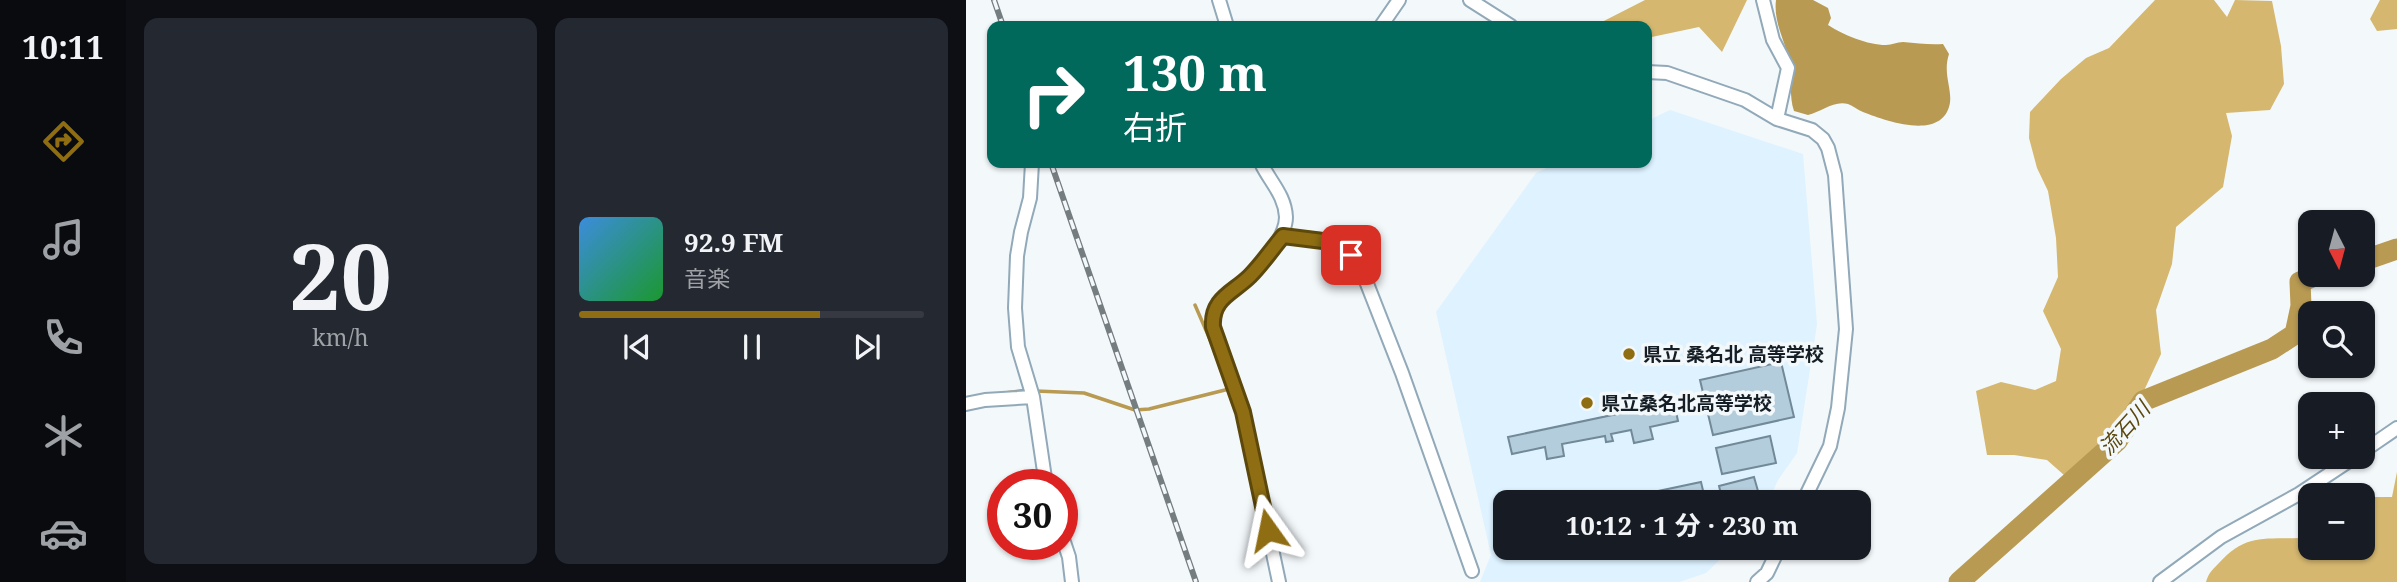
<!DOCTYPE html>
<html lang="ja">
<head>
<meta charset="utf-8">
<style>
	:root { --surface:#171b24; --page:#242831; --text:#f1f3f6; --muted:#9ea1a6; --line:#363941; --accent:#8f6e13 }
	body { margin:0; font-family:"Noto Serif","Noto Sans JP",serif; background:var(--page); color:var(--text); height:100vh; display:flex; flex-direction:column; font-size:26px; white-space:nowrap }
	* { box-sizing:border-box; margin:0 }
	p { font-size:23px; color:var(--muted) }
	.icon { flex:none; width:38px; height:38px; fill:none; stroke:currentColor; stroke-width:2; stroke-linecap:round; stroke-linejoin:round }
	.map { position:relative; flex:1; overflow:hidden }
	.drawer { display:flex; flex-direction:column; gap:18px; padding:18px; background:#0d0f14; width:840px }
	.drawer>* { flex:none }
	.top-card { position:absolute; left:21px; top:21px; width:665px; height:147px; border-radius:14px; box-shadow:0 2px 5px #0004; background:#00695c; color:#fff; overflow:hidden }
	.needle { width:46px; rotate:174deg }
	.tools { position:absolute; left:1332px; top:210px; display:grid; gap:14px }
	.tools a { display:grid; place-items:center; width:77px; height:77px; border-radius:14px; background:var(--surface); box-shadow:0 2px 5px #0004; font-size:35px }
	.speed { position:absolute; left:21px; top:469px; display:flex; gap:14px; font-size:35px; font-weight:700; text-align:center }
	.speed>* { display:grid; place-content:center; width:91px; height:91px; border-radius:50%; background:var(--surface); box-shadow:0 2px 5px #0004; line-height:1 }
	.speed .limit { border:10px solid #d22; background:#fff; color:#111 }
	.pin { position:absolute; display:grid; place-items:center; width:60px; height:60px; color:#fff; margin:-30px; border-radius:14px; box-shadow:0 4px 10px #0006 }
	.me { position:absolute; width:77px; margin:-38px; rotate:348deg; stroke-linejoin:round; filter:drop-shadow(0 0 5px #0008) }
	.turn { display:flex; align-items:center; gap:24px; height:147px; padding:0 21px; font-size:32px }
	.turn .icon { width:91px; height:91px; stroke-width:2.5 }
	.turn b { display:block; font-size:49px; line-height:60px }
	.drawer .card { flex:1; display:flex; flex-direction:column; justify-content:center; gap:10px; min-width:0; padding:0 24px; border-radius:14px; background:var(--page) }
	.drawer .dial { align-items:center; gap:0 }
	.dial b { font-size:91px; line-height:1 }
	.song { display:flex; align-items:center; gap:21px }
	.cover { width:84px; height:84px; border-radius:10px; background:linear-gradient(135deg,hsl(210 70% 55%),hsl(130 70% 35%)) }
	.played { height:7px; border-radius:4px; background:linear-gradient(90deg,var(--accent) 70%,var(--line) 70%) }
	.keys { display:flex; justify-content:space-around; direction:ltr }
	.drawer .tiles { flex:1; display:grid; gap:18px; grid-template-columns:repeat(2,1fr) }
	.trip { position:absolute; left:527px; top:490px; width:378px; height:70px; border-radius:14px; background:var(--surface); box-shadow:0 2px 5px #0004; font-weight:700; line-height:70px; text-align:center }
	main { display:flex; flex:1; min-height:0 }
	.tabs { display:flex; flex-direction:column; width:126px; justify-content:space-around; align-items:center; background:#090b0e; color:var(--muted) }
	.tabs .icon { width:49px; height:49px }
	.tabs .current { color:var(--accent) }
	.tabs b { font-size:32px; color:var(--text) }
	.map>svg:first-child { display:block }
	.built { fill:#def2ff }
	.forest { fill:#d5b76f }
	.water { fill:#b89a53 }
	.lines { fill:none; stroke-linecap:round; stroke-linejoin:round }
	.stream { stroke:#b89a53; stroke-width:3.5 }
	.river { stroke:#b89a53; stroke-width:21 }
	.building { fill:#b4cddc; stroke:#728998; stroke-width:2 }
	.minor-casing { stroke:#91a9b8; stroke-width:16 }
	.minor { stroke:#fff; stroke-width:12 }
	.rail-casing { stroke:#757d81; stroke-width:6 }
	.rail { stroke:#f3f8fb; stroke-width:3.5; stroke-dasharray:10; stroke-linecap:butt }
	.route-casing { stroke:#5d480c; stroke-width:18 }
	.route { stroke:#8f6e13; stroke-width:12 }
	.poi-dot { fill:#8f6e13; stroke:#f3f8fb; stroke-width:2.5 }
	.labels { text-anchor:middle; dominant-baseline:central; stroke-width:7; stroke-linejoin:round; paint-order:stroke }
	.poi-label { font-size:19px; font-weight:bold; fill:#151e24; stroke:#f3f8fb; text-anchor:start }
	.water-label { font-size:21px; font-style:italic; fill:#5c470f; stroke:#f3f8fb }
</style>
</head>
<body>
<main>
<nav class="tabs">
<b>10:11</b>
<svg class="icon current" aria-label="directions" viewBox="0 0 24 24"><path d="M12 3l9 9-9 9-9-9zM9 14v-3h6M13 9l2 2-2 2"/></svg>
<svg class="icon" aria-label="music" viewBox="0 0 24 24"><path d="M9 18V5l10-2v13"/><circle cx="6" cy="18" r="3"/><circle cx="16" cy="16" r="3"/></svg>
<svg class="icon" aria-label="phone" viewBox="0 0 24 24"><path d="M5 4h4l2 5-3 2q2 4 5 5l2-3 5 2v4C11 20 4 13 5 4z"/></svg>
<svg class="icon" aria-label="climate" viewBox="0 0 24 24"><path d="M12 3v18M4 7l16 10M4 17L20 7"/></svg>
<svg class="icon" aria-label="car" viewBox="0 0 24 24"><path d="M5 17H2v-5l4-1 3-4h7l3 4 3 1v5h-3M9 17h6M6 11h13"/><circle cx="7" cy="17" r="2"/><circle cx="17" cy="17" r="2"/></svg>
</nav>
<section class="drawer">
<div class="tiles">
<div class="card dial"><b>20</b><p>km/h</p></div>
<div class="card">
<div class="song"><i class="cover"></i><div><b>92.9 FM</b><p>音楽</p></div></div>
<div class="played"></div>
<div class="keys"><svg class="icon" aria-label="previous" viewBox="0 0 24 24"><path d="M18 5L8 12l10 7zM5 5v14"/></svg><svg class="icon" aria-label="pause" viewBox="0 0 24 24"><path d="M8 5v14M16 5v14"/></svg><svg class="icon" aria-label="next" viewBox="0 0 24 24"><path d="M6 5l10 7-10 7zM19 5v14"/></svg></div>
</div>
</div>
</section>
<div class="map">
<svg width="1431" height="582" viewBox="0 0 1431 582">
	<rect width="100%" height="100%" fill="#f3f8fb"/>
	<path class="built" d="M704,110L837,154L851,324L831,453L812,480L802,502H539V548H766L740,573L713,582H514L525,555L470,312L570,173L591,163H681V121Z"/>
	<path class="forest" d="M679,0H781L756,52L733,27L681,38V26H628Z
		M1189,0H1248L1261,17L1269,0L1306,1L1315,46L1318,84L1304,110L1260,113L1266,136L1257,187L1210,227L1206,264L1190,310L1195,354L1175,397L1147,439L1113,469L1098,475L1081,460L1048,455H1021L1010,391L1035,382L1069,390L1090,381L1095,349L1077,311L1092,277L1090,238L1082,191L1071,168L1063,138L1064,112L1095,79L1120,58L1143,48Z
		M1414,0H1431V29L1411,31L1404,19Z
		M1431,472V582H1240C1242,574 1246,570 1252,564C1279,534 1296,539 1334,538L1344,525V548H1396L1397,497H1426Z"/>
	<path class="water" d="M810,0H847L862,8L865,18L862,25C877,35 902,45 920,45C926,45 931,42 937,42C951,43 963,45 977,44L983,54C976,75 988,91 983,107C973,140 920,121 897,112C892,110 887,106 882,104C868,100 855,112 842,115L828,111C823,96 826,81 824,66C821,43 807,24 810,0Z"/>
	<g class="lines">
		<path class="stream" d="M229,305L252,358
			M70,391L118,393L169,410L183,409L263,389L261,385
			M39,393L62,390"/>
		<path class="river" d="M1396,261L1431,249
			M993,582L1151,441L1177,401L1306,349L1329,334L1335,306L1334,282L1351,275"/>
	</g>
	<path class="building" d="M815,362L828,417L747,435L734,380Z
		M708,402L712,421L684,427L687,439L668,443L665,430L645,434L647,441L640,442L639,436L596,444L598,456L581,459L579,447L546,454L542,437Z
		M804,436L810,463L756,474L750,448Z
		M788,477L794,498L777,502H757L753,486Z
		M735,482L739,499L722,502H640Z"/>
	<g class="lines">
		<defs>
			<path id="minor" d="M253,0L261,26
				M504,0L545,26
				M797,0L807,40L822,68L811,119
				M415,26L433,0
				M681,72L701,73L779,100L811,119L846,130L857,139L862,148L869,175L880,329L872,408L864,446L837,502
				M295,163C304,182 319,195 320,217C320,237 297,264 283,277C266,293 245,299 247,327L277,412L313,582
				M317,236L373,242L385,255L398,276L436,373L506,571
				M67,397L80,485
				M0,404L19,400L67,397L52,347L49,308L51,256L55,232L64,198L66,163
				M1396,452L1431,428
				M96,536L103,557L106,582
				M791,582L801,573L813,548
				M1194,582L1255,537L1333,494L1389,457"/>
		</defs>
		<use href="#minor" class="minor-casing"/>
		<use href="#minor" class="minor"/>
		<defs>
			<path id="rail" d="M28,0L37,26
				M85,163L230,582"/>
		</defs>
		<use href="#rail" class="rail-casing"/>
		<use href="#rail" class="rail"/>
	</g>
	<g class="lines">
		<defs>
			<path id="route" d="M302,530L277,412L247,327C245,298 267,293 284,276C296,264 306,249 317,236L373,243L385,255"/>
		</defs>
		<use href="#route" class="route-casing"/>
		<use href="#route" class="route"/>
	</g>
	<g class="poi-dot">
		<circle cx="663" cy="354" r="7"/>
		<circle cx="621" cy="403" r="7"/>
	</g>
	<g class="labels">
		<g class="poi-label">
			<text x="677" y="354">県立 桑名北 高等学校</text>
			<text x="635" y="403">県立桑名北高等学校</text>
		</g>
		<g class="water-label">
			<text transform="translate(1158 428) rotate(-48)">流石川</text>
		</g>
	</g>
</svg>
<div class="tools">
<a><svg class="needle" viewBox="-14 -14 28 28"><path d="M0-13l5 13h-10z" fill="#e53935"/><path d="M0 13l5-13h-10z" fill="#9ea1a6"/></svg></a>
<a><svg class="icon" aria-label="search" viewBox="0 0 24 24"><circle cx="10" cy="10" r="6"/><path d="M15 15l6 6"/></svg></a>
<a>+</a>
<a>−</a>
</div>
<div class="speed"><div class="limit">30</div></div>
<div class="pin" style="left:385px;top:255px;background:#d93025"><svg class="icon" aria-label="arrive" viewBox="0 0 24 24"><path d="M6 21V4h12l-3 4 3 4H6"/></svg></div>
<svg class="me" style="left:302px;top:530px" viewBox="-20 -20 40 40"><path d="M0-17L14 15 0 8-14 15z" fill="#8f6e13" stroke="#fff" stroke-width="4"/></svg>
<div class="trip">10:12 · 1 分 · 230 m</div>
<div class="top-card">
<div class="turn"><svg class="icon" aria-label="right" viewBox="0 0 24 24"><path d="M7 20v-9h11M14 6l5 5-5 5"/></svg><div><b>130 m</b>右折</div></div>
</div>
</div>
</main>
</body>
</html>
